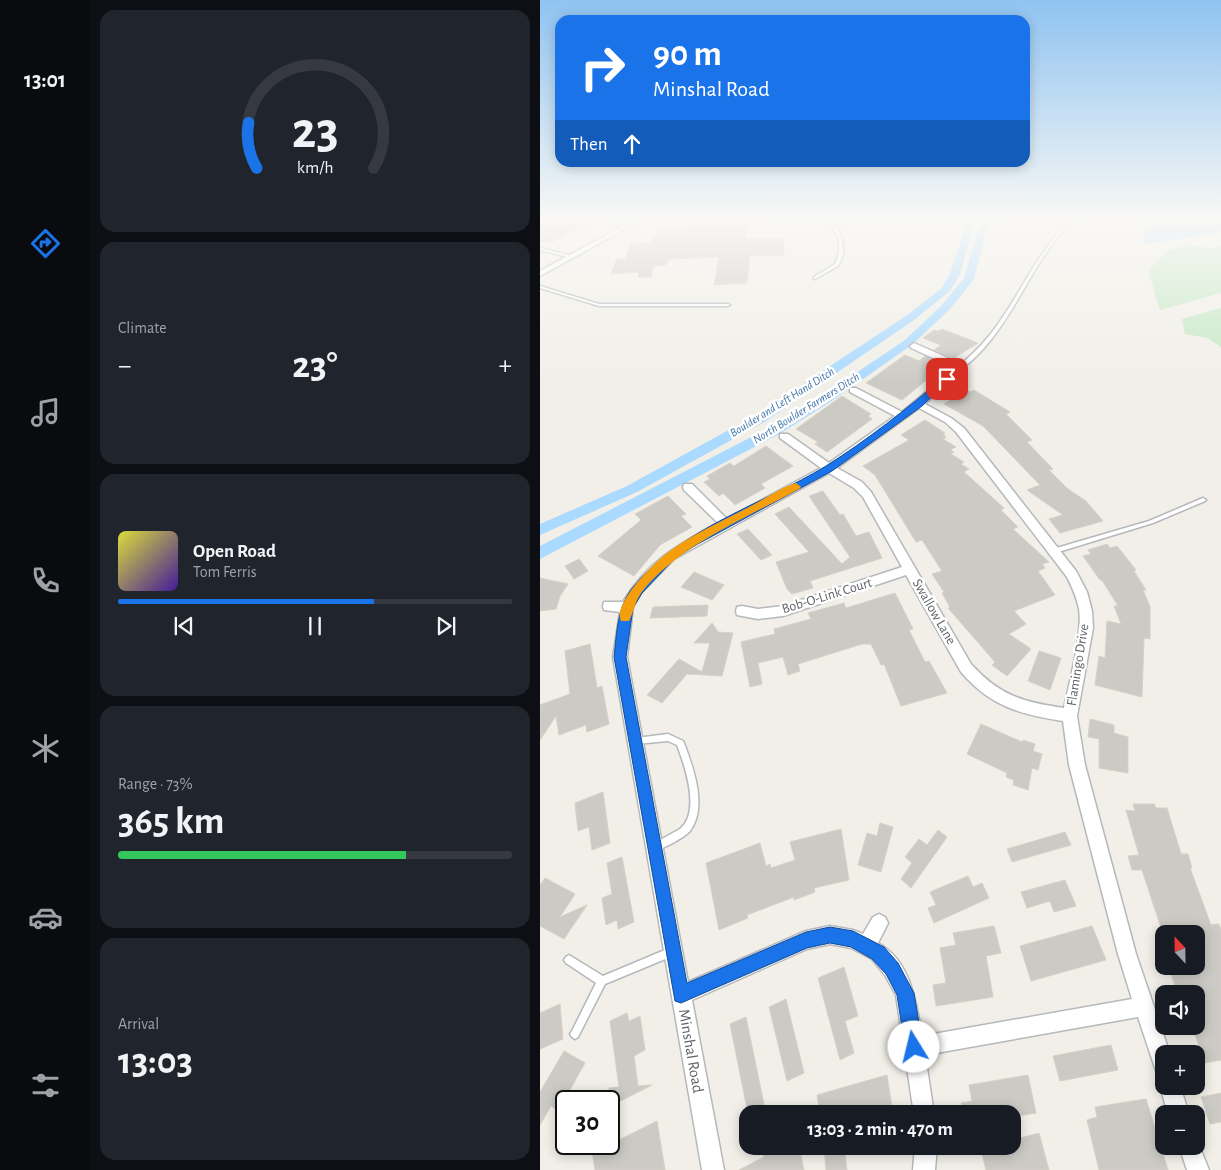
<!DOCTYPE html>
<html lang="en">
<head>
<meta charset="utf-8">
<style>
	:root { --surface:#171b24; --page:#20242c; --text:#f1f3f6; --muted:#9ea1a6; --line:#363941; --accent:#1a73e8 }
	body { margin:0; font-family:"Alegreya Sans",sans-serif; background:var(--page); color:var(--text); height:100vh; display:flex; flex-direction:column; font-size:19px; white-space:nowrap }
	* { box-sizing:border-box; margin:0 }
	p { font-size:16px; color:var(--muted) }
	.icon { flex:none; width:28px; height:28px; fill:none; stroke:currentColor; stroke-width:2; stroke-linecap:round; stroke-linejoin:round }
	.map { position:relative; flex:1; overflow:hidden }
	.panel { display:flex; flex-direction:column; gap:10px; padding:10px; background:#0d0f14; width:450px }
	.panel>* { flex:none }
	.hud { position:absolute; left:15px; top:15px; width:475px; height:152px; border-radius:15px; box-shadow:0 2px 12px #0003; background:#1a73e8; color:#fff; overflow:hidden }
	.needle { width:32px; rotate:338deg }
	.tools { position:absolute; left:615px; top:925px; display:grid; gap:10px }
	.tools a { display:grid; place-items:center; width:50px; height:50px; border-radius:10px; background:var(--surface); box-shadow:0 2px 12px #0003; font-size:25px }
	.speed { position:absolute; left:15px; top:1090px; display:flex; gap:10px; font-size:25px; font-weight:700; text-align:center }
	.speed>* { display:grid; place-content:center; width:65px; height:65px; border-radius:50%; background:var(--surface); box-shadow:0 2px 12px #0003; line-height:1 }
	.speed .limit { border:2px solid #111; border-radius:8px; background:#fff; color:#111 }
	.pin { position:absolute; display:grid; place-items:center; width:42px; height:42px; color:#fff; margin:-21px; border-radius:10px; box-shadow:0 2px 8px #0006 }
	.me { position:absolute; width:55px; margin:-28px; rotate:351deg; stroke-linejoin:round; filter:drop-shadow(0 0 4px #0008) }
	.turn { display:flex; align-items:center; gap:18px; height:105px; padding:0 15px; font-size:22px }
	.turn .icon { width:65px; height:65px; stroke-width:2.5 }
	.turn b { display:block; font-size:35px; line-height:42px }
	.then { display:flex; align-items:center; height:48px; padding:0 15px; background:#0003; gap:10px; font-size:19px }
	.big { font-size:38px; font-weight:600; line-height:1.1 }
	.panel .card { flex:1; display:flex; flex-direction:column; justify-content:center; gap:8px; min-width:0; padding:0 18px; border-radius:15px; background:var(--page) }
	.panel .dial { align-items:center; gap:0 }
	.dial svg { height:130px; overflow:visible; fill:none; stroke:var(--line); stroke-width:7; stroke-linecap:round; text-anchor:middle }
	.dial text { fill:var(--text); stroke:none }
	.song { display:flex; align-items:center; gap:15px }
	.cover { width:60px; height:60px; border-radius:8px; background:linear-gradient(135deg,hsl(60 70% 55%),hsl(260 70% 35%)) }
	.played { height:5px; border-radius:2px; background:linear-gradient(90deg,var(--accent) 65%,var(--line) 65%) }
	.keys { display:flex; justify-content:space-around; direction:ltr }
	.heat { display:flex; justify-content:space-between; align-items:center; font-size:28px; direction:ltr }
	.charge { height:8px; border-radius:4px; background:linear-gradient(90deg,#34c759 73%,var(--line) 0) }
	.trip { position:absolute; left:199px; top:1105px; width:282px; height:50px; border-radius:15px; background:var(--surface); box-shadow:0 2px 12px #0003; font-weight:600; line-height:50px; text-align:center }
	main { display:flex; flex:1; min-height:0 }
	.dock { display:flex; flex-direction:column; width:90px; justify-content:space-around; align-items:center; background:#090b0e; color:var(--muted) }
	.dock .icon { width:35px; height:35px }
	.dock .selected { color:var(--accent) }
	.dock b { font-size:22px; color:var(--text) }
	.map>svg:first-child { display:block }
	.green { fill:#c5e8c5 }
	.water { fill:#aadaff }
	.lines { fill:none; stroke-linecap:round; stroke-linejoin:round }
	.canal { fill:#aadaff; fill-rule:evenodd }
	.building { fill:#cccac5; stroke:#d6d1c6 }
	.lane-casing { stroke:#b5b8bc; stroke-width:3 }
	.street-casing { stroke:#b5b8bc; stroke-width:3 }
	.lane { fill:#fff; fill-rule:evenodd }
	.street { fill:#fff; fill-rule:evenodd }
	.route { fill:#1a73e8; stroke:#114b97 }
	.slow { fill:#f59e0b }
	.labels { text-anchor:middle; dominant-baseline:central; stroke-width:5; stroke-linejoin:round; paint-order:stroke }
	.far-water-label { font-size:12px; font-style:italic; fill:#4174aa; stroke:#fff }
	.street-label { font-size:14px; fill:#5f6368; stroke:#fff }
	.near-street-label { font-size:16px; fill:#5f6368; stroke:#fff }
</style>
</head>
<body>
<main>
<nav class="dock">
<b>13:01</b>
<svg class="icon selected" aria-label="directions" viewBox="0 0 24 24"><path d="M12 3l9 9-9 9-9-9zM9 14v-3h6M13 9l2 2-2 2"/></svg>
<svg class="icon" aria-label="music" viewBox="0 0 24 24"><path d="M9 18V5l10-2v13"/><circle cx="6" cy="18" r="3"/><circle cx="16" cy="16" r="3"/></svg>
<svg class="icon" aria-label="phone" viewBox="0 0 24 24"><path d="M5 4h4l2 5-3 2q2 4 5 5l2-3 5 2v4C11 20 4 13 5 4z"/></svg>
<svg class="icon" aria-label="climate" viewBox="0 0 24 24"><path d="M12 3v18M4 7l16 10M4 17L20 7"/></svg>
<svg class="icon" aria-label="car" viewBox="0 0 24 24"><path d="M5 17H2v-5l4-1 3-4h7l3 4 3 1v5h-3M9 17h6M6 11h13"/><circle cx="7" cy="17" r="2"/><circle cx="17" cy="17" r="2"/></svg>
<svg class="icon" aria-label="filters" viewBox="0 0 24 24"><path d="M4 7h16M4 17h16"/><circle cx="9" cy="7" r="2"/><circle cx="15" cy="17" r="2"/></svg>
</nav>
<section class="panel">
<div class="card dial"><svg viewBox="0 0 100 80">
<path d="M14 69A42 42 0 1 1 86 69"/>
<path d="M14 69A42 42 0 0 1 9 41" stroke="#1a73e8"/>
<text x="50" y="56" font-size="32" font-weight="700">23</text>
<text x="50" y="72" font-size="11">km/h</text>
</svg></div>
<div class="card"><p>Climate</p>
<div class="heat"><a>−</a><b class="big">23°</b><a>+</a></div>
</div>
<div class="card">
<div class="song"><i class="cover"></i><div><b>Open Road</b><p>Tom Ferris</p></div></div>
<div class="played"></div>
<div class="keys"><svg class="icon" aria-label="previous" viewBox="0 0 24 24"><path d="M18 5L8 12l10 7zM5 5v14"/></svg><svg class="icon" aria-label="pause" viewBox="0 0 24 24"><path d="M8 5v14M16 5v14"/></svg><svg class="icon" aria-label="next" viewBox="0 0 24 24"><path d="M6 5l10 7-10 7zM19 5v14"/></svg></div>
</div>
<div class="card"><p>Range · 73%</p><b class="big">365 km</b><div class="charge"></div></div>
<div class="card"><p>Arrival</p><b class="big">13:03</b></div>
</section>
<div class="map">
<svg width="681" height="1170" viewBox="0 0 681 1170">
	<rect width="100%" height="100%" fill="#f1efe8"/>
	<path class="green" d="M645,245L671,248L681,246V293L620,310L608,270L625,252Z
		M681,308V347L668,338L645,334L642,319Z"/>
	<path class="water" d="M606,220H681V233L603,244Z"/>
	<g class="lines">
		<path class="canal" d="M430,220H439L433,228L420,274L410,291L374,320L226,421L97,492L0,535V524L87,486L216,415L366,316L401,289L410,274L425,227Z
			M445,220H454L446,230L434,279L410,309L373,344L296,398L241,433L0,559V546L231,427L288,392L365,340L402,305L424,278L438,230Z"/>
	</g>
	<path class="building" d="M0,220H31L48,224L10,243L0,241Z
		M147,220H208L205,239L244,238V255L210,256L207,283L174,285L179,257L128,259L126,265L114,266L111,277H98L99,272L71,274L77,259H85L91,244L110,243L112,238L115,237L118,230L145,229Z
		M402,329L438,343L414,358L394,350L401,345L383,338L394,330L399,331Z
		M365,355L379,361L385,356L405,365L362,400L326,383Z
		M426,390L430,392L434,390L470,412L466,414L492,440L487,442L513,469L509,470L528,489L546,501L563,521L520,533L509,519L523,515L487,490L500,485L443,426L404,404Z
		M302,396L331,414L328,416L332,419L287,452L275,444L278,442L256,429Z
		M385,420L405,433L403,434L406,437L403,439L416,447L410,450L414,452L411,454L424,462L421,464L429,469L424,472L464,508L461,510L478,527L473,529L509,562L502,564L505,568L498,571L515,595L474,611L486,624L469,634L491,649L467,676L452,665L455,662L408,608L410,607L402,593L404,592L392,574L402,571L382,540L376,542L335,475L323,466L369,440L361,435Z
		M226,446L253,466L221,484L225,488L195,505L183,493L179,496L164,482L170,479L167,476L190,463L194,466Z
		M283,491L300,515L303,514L316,536L329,532L342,558L270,581L273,588L252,594L247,589L236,562L269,552L235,514L249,507L302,564L310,557L269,496Z
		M128,496L146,514L141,516L152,527L120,545L94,576L58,556L101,520L95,514Z
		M208,529L232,555L221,560L197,534Z
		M567,544L570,548L577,546L596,570L594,571L606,590H603L610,607V639L604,638L602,697L555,685L559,656L565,658L567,621L581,624L574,606H578L562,580H560L543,556L551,554L548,550Z
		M39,559L48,571L34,579L25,566Z
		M154,572L184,585L172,600L141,587Z
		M0,578L28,584L20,596L16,609L0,611Z
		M355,593L373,629L369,630L385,662L389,661L407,693L361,706L344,664L341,665L331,644H322L258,664L260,671L248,675L243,657L218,663L222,684L210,687L201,642L235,634L234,629L271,619L268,613L304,603L306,608Z
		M168,605L167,616L110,618L113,607Z
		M172,623L178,632L193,633L182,676L147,674L122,703L107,695L139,659L162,672L170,643H154Z
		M50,644L57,688L62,686L69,724L47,732L46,725L19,735L16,716L0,740V705L30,694L25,651Z
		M499,651L521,658L510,690L488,681Z
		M550,719L574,725V733L588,737V773L559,768V739L548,737Z
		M441,724L482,742L483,740L495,744L493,751L502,754L498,770L492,768L488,790L473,785L474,780L466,777L467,773L427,754Z
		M63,792L70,843L52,850L49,827L38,831L35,803Z
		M593,804H614L616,808H627L641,854H648L652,868H650L671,925L679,924L681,930V1060L665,1063L652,1026H656V994H638L629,968L656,966V934H623L602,870H592L588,856L599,855L586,810L595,811Z
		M340,823L353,827L341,872L318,865L327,833L337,836Z
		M301,829L309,880L274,888L275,892L254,900V897L207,915L208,918L179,930L166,863L220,843L226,866L230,864L231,868L255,860L250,842Z
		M398,830L407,837L371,888L361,879L372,863L365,857L379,839L387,845Z
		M525,832L531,845L472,862L467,849Z
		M82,857L94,922L78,929L77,920L66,925L62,898L72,894L67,863Z
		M428,876L433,887L442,883L449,898L394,923L388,908L396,905L390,892Z
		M5,878L35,894L20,917L47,905L24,939L0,926V885Z
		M525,880L536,906L514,912L510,901L487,908L481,892Z
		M454,926L461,953L446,956L453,997L396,1006L393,985L406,983L400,948L416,945L413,933Z
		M552,926L566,960L491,981L480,946Z
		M304,967L318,1016L305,1021L314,1053L300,1060L278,978Z
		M246,999L264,1073L247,1081L229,1007Z
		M20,1004L23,1039L0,1049V1013Z
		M87,1013L89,1021L100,1016L105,1050L94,1056L98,1086L112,1085L69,1107V1088L79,1087L70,1021Z
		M206,1017L226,1114H208L190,1024Z
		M571,1045L578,1070L520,1081L513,1056Z
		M24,1051L45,1063L18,1111L11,1106L0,1125V1092Z
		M347,1075L353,1114H280L277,1095Z
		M488,1075L496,1113L472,1117V1114H423L421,1103L432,1101L429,1085Z
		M681,1093V1122L670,1124L661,1097Z
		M606,1099L628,1170H559L547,1120L557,1117L555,1107Z
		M117,1121L125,1170H55L51,1144H71Z
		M499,1133L509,1170H446L441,1149L452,1146H472V1140Z
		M221,1146H259L264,1170H199L224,1157Z
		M284,1146H304L307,1170H286Z"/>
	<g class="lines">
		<defs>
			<path id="lane" d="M69,220H74L87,227L84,228Z
				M215,220H249L247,221L216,222H215Z
				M285,220C300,221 304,242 303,254C302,258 300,262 298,266L275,279H274V277L295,264C303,247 300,232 285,220Z
				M530,220H534C497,254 481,303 450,341C442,351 433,360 423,368H419V366C434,353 447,340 458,324C476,299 489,271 508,246C515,237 521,227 530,220Z
				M0,248L32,256L33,257L31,258L0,250Z
				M0,286L59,304H188L190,305L188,306H59L0,288Z
				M663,498L666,500L665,501L613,523L515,553L512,551L513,549L609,521Z
				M128,734L143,741L144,743C153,767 168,807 150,831C144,838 125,847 116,851L113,850L112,847L113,844L140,829C161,812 145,766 137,745L128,741L96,744L93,743L92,741L93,739L96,738Z
				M132,947L135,949L137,952L135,955L65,984L38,1037L35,1039L32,1037L30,1034L32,1031L56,983L26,963L24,960L26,957L29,955L32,957L63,976Z"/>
			<path id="street" d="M94,220H102L0,276V271Z
				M374,343L424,365V369L385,404L411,418L424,428L536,571L547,592L552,611L553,628L537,716L545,765L596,954L630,1054H624V1077L617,1074L598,1017L385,1055L394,1114H374L356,995L345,975L332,959L311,948L290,944L267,949L152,1000L184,1170H162L73,657L80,612L64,610L63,606L64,602H83C108,561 138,545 178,523L144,490L143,487L144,484H152L187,519L281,468L240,438V434H248L289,463L355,416L310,392V388H316L362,412L415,368L371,348L370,346ZM379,408L405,422L416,432L527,577C532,587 537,598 539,609C543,632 529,684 524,708C483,702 460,696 431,664L331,492L322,482L297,468ZM289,473L314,488L323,497L362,567L243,606L218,609L202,606L197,607L196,611L197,615L218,619L243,616L366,575L421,672C451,707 480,714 523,721L529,765L578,954L592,999L382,1036C376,1002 371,961 338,943L348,923L345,917L339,914L333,917L323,934L313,930L290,926L266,931L148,982L87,657L93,607L101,593L134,559Z
				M624,1078V1086H640L649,1114H628L620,1086Z
				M656,1138L669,1170H647L639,1146H656Z
				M375,1146H397L395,1170H373Z"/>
		</defs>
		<use href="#lane" class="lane-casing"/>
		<use href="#street" class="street-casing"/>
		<use href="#lane" class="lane"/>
		<use href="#street" class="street"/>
	</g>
	<linearGradient id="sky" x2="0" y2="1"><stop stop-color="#8fc3f1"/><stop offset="0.57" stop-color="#f9f8f5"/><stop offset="1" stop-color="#f9f8f5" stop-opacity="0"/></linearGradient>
	<rect width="681" height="384" fill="url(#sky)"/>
	<path class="route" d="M404,377L411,379L382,406L292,471L156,545L134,559L102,593L93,608L86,657L147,983L266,932L290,927L313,931L344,947L358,963L374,993L383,1047L381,1054L374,1056L368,1054L365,1047L357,995L346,974L332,959L311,947L290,943L267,948L141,1003L135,1001L74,657C77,632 77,606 94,586C143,527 222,505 286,466C327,440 367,409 404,377Z"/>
	<path class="slow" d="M256,483L261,487L259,489C208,517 137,546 101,593C95,602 94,611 89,621H81C72,604 114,563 127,553C152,534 183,521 211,506C225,499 240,488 256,483Z"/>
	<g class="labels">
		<g class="far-water-label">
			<text transform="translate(242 402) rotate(-32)">Boulder and Left Hand Ditch</text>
			<text transform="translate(266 408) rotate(-32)">North Boulder Farmers Ditch</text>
		</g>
		<g class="street-label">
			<text transform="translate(287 596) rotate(-17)">Bob-O-Link Court</text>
			<text transform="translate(394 612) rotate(60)">Swallow Lane</text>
			<text transform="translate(538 665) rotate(-81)">Flamingo Drive</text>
		</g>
		<g class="near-street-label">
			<text transform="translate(151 1051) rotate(80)">Minshal Road</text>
		</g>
	</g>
</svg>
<div class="tools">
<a><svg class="needle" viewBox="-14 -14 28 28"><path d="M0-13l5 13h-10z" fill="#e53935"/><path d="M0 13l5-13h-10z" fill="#9ea1a6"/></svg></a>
<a><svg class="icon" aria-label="sound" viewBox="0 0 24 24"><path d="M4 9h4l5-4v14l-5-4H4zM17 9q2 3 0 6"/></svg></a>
<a>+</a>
<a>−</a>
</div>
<div class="speed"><div class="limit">30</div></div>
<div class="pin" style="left:407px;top:379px;background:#d93025"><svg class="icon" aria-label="arrive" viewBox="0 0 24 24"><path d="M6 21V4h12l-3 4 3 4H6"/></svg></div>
<svg class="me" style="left:374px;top:1047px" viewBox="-20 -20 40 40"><circle r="19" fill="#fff"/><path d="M0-13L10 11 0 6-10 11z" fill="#1a73e8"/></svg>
<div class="trip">13:03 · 2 min · 470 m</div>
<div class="hud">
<div class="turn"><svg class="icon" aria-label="right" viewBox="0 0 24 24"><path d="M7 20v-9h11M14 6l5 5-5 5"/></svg><div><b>90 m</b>Minshal Road</div></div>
<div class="then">Then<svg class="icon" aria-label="ahead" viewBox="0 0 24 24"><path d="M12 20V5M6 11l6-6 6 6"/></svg></div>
</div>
</div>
</main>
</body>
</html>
